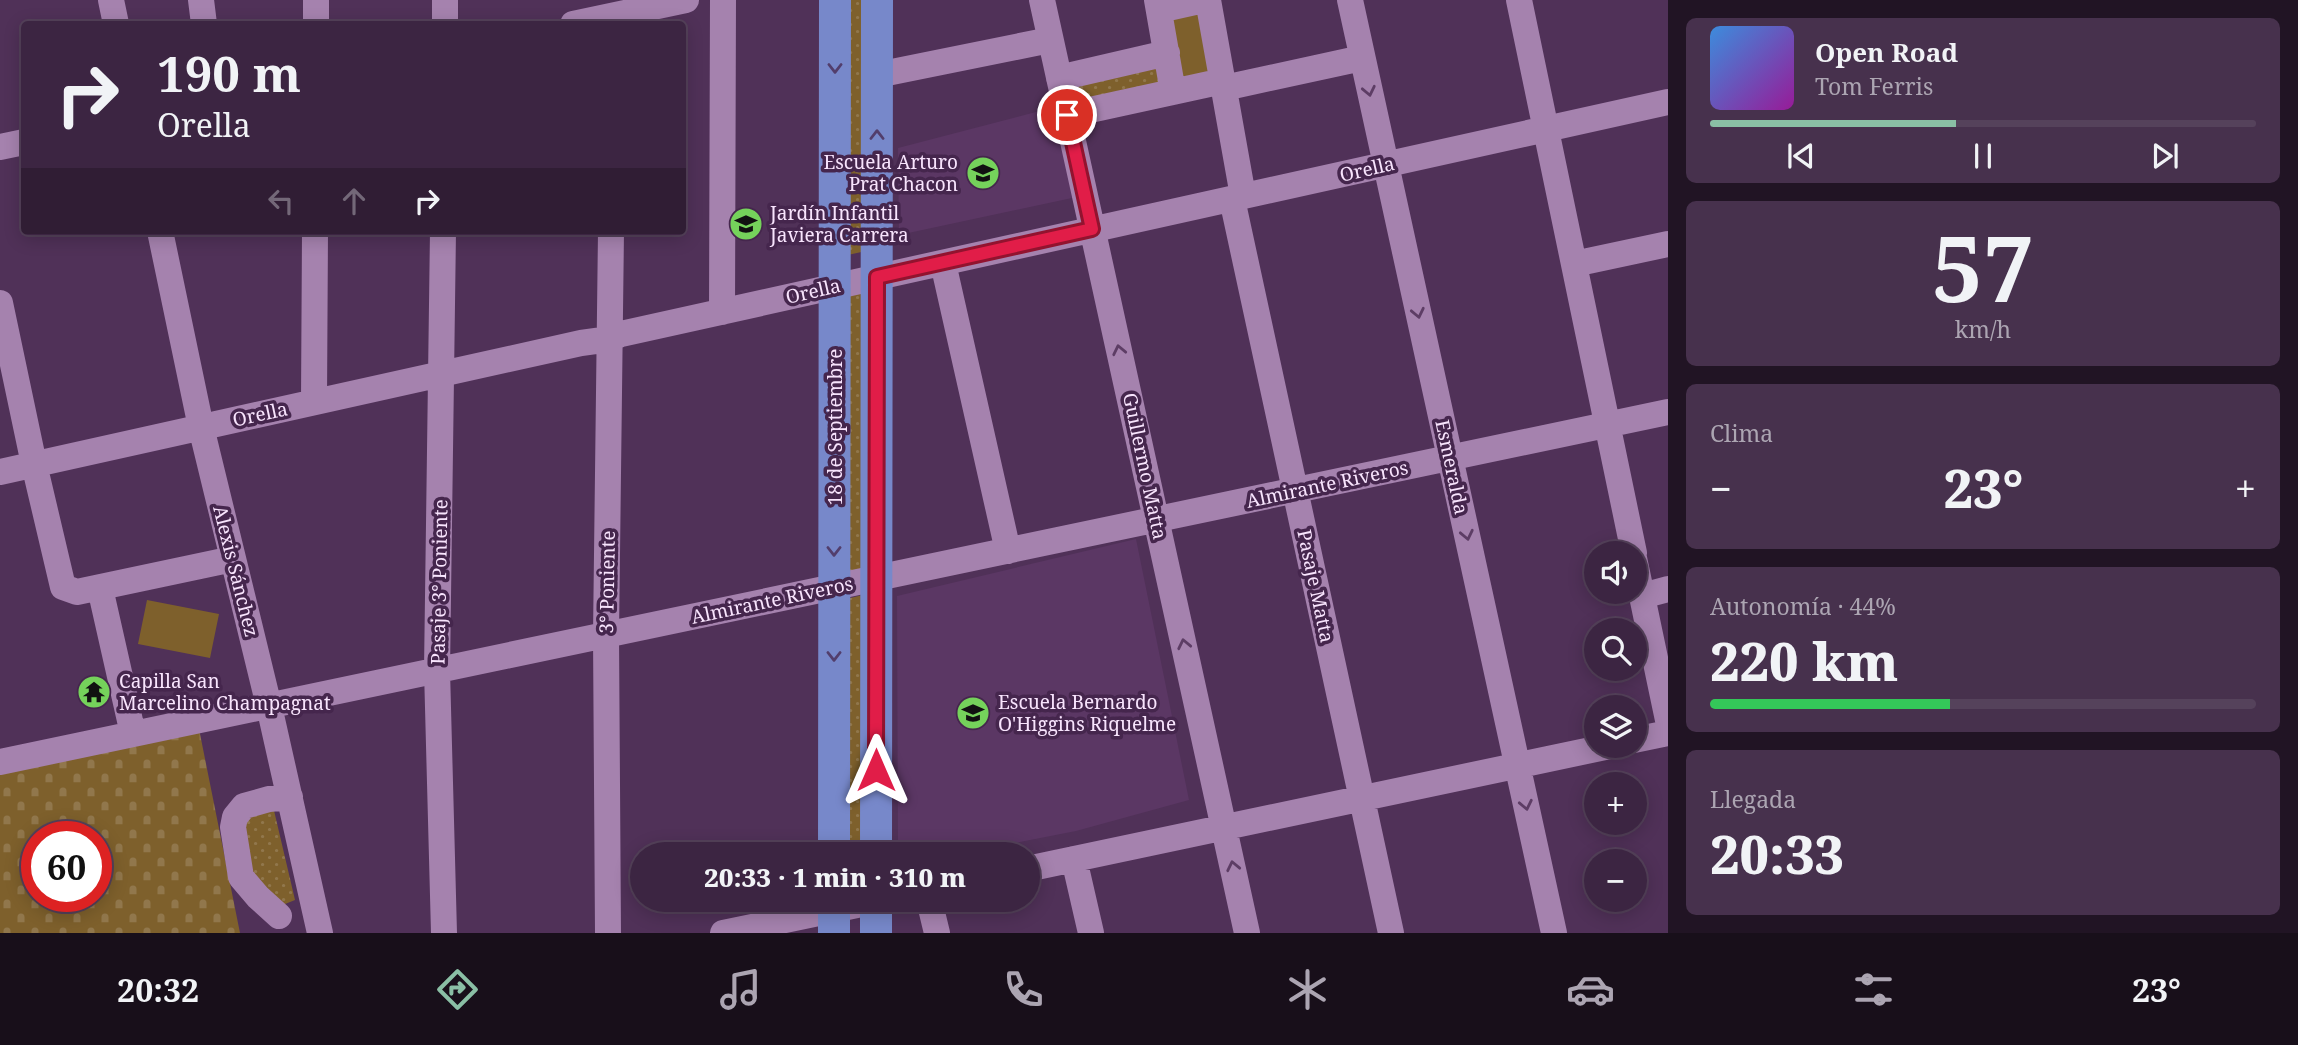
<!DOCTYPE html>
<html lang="es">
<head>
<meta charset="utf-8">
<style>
	:root { --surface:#3c2542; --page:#47314d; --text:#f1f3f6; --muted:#aca5b2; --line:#55425b; --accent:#8abfa5 }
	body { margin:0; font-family:"Noto Serif",serif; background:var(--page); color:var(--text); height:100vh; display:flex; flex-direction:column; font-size:26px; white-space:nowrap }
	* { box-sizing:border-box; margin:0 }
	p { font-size:23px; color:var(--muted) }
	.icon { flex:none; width:38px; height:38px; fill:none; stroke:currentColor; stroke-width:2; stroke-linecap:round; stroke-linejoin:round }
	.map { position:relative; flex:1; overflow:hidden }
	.panel { display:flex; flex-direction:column; gap:18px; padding:18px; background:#211424; width:630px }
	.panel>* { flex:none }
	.top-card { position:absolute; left:21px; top:21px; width:665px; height:214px; border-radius:7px; box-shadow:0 4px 18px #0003,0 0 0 2px var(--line); background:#3c2542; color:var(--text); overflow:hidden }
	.fabs { position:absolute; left:1584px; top:541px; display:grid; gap:14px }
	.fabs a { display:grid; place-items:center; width:63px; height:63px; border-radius:50%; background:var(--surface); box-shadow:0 4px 18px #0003,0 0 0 2px var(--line); font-size:35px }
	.speed { position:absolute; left:21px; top:821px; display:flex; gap:14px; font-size:35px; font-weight:700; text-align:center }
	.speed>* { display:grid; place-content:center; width:91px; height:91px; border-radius:50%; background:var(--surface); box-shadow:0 4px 18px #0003,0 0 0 2px var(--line); line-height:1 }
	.speed .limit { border:10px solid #d22; background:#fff; color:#111 }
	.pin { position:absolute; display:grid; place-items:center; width:60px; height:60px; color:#fff; margin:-30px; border:4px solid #fff; border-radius:50%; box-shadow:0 2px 7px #0007 }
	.me { position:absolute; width:77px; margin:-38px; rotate:0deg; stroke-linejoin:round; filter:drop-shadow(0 0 5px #0008) }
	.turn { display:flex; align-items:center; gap:24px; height:147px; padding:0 21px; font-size:32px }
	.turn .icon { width:91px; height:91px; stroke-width:2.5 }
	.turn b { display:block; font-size:49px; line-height:60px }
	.lanes { display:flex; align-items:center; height:66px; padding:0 21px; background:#0003; justify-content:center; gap:35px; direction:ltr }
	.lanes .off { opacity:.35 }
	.big { font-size:52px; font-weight:800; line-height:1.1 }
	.panel .card { flex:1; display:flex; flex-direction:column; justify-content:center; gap:10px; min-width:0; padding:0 24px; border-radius:10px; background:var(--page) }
	.panel .dial { align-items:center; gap:0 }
	.dial b { font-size:91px; line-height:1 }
	.song { display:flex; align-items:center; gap:21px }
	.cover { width:84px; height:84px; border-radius:10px; background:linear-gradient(135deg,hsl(210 70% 55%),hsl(300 70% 35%)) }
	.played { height:7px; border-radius:4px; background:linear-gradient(90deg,var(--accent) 45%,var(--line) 45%) }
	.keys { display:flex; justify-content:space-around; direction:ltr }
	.heat { display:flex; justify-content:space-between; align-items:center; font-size:38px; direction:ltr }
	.charge { height:10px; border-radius:5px; background:linear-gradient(90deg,#34c759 44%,var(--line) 0) }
	.trip { position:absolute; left:630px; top:842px; width:410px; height:70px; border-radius:35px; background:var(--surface); box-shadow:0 4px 18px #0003,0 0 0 2px var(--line); font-weight:800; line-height:70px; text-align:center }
	.tabs { display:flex; height:112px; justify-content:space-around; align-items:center; background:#180f1a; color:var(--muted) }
	.tabs .icon { width:49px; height:49px }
	.tabs .current { color:var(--accent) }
	.tabs b { font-size:32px; color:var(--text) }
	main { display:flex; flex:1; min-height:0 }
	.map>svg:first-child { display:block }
	.built { fill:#5b3764 }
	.grass { fill:url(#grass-dots) }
	.cemetery { fill:url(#cemetery-stones); fill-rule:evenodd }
	.pitch { fill:#7e602c }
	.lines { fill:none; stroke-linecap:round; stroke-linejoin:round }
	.minor { stroke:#a582ae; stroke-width:26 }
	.major { stroke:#7788ca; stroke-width:32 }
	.oneway { stroke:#523e6c }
	.oneway2 { stroke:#5d3d65 }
	.route-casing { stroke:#92132f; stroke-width:18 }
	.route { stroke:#e11d48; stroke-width:12 }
	.labels { text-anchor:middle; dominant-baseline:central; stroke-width:7; stroke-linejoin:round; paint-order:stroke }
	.poi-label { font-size:19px; fill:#f8e4fd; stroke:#45264d; text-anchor:start }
	.street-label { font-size:19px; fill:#f8e4fd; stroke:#45264d }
</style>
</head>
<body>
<main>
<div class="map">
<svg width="1668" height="933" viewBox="0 0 1668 933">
	<defs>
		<pattern id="grass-dots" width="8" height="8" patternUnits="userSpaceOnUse" patternTransform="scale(1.75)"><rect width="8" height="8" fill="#7e602c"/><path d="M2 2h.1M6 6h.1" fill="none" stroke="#91774c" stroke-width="1.8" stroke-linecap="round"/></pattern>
		<pattern id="cemetery-stones" width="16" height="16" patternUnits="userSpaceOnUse" patternTransform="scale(1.75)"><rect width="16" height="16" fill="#7e602c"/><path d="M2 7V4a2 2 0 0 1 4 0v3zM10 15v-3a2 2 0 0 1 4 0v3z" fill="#91774c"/></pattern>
	</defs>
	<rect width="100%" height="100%" fill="#503158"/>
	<path class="built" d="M1055,107L1072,198L899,235L898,148Z
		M1136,539L1189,800L1076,831L959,854H898L897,596Z"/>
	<path class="grass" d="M845,0H867L866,251L843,256Z
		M1158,65L1164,88L1079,110L1068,86Z
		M867,292L866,578L843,582L847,295Z
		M867,594L868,854H844L842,600Z
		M272,802L295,900L280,906L248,873L242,814Z"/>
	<path class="cemetery" d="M198,724L240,933H0V768ZM37,836H96V896H37Z"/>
	<path class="pitch" d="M1200,9L1213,79L1179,86L1166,16Z
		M147,600L219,614L210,658L138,644Z"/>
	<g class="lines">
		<path class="minor" d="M111,0L116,24
			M201,0L204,24
			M316,0V24
			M1042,0L1247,933
			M1157,0L1173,92
			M1208,0L1243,196
			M1350,0L1554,933
			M1519,0L1634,553
			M1159,10L1204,0
			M445,24V0
			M573,24L686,0
			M877,75L1050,40
			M1059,78L1167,53
			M1224,88L1362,58
			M1067,115L1223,81
			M0,147L24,142
			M1232,199L1391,933
			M160,231L201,427L269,706L320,933
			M443,231L437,670L444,933
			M943,263L1008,551
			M1574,264L1668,244
			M0,303L34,464L63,587L77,592L233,559
			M722,312L723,0
			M314,402L315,231
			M0,472L581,343L610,339L621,334L1668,102
			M1634,558L1668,720
			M100,588L133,734
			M1642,596L1668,589
			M1634,740L1668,733
			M0,762L1668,412
			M1074,859L1091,933
			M1027,869L1610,746
			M929,900L937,933
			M279,916L258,897L241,877L233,827L235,817L244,806L269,799L290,797
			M608,933L606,635L611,231
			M723,933L881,900"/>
		<path class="major" d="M834,854L835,0
			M876,854L877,0
			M834,933V900
			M876,933V900"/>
	</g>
	<defs><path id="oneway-chevron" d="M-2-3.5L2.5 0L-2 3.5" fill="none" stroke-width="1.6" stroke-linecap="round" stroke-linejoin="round" transform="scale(1.75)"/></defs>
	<g class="oneway">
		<use href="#oneway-chevron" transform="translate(835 68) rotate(90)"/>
		<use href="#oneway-chevron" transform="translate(877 135) rotate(-90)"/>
		<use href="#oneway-chevron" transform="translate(834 551) rotate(90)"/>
		<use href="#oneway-chevron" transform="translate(834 656) rotate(90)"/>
	</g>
	<g class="oneway2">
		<use href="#oneway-chevron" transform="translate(1369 91) rotate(78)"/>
		<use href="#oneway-chevron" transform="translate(1418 313) rotate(78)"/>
		<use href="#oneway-chevron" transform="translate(1119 350) rotate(-102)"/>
		<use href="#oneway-chevron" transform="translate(1467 535) rotate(78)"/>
		<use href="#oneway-chevron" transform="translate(1184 644) rotate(-102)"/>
		<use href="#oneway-chevron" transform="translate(1526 805) rotate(78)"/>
		<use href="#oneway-chevron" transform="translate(1233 866) rotate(-102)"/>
	</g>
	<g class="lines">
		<defs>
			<path id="route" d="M876,770L877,277L1092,229L1067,115"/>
		</defs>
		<use href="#route" class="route-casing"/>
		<use href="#route" class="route"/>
	</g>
	<defs>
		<symbol id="school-disc" viewBox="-11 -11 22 22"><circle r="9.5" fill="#75d25b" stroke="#45264d"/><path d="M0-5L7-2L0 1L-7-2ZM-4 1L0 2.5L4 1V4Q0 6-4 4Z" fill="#111"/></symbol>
		<symbol id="temple-disc" viewBox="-11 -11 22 22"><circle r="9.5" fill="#75d25b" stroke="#45264d"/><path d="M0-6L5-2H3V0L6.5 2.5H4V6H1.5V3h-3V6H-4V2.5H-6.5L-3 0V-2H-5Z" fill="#111"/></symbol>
	</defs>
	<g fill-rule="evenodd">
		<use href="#school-disc" x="964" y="154" width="38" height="38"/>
		<use href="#school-disc" x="727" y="205" width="38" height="38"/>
		<use href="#temple-disc" x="75" y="673" width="38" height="38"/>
		<use href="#school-disc" x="954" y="694" width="38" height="38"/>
	</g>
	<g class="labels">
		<g class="poi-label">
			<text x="958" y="162" text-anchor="end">Escuela Arturo<tspan x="958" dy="22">Prat Chacon</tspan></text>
			<text x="770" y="213">Jardín Infantil<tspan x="770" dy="22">Javiera Carrera</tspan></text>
			<text x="119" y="681">Capilla San<tspan x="119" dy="22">Marcelino Champagnat</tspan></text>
			<text x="998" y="702">Escuela Bernardo<tspan x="998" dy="22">O'Higgins Riquelme</tspan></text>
		</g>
		<g class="street-label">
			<text transform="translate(1367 169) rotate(-13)">Orella</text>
			<text transform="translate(813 291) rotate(-13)">Orella</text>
			<text transform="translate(260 414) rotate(-12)">Orella</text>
			<text transform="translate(835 427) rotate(-90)">18 de Septiembre</text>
			<text transform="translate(1145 466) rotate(78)">Guillermo Matta</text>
			<text transform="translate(1452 467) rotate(78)">Esmeralda</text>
			<text transform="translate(1327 484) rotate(-12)">Almirante Riveros</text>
			<text transform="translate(236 571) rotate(76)">Alexis Sánchez</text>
			<text transform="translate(439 582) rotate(-89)">Pasaje 3° Poniente</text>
			<text transform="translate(607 582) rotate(-89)">3° Poniente</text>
			<text transform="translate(1316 586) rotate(78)">Pasaje Matta</text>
			<text transform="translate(772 600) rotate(-12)">Almirante Riveros</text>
		</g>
	</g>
</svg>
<div class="fabs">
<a><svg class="icon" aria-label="sound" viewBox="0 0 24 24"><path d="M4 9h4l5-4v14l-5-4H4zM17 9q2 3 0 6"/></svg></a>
<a><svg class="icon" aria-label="search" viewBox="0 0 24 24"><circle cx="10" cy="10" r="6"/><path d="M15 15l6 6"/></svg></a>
<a><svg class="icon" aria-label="layers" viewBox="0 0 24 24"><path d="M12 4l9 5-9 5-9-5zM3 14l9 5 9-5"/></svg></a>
<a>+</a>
<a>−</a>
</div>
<div class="speed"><div class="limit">60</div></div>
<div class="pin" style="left:1067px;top:115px;background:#d93025"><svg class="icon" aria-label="arrive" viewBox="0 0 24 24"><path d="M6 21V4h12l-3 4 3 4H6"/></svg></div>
<svg class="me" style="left:876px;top:770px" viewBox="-20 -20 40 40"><path d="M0-17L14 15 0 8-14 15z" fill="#e11d48" stroke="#fff" stroke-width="4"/></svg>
<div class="trip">20:33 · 1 min · 310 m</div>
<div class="top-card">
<div class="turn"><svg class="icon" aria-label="right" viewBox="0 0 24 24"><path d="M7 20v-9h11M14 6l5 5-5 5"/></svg><div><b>190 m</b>Orella</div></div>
<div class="lanes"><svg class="icon off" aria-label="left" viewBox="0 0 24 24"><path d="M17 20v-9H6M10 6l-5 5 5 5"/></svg><svg class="icon off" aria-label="ahead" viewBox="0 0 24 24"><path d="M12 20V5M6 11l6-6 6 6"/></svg><svg class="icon" aria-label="right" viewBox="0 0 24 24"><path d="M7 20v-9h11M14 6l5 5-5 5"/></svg></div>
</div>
</div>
<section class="panel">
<div class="card">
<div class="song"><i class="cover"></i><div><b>Open Road</b><p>Tom Ferris</p></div></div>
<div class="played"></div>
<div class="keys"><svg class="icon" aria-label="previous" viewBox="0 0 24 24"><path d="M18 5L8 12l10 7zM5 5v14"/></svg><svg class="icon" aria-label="pause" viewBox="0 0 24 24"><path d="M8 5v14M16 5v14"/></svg><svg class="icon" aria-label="next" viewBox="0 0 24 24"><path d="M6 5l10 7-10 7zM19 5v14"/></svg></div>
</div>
<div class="card dial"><b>57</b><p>km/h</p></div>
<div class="card"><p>Clima</p>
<div class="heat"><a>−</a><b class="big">23°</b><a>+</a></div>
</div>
<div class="card"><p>Autonomía · 44%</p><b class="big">220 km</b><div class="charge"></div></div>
<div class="card"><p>Llegada</p><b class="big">20:33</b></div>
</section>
</main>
<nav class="tabs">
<b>20:32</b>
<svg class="icon current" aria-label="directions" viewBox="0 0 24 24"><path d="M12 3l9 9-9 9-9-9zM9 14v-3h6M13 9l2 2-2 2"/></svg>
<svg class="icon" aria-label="music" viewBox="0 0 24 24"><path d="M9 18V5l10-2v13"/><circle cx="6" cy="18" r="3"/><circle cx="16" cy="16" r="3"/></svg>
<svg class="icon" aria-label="phone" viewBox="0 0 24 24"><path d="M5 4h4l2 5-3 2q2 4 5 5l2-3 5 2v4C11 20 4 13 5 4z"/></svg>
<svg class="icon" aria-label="climate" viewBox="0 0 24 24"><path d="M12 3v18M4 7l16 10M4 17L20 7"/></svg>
<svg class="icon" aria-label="car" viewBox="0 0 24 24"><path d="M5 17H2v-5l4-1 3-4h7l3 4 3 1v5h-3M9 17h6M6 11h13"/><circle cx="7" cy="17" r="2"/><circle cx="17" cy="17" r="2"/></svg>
<svg class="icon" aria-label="filters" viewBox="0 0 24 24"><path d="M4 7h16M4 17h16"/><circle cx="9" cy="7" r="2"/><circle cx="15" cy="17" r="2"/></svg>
<b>23°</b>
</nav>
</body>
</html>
